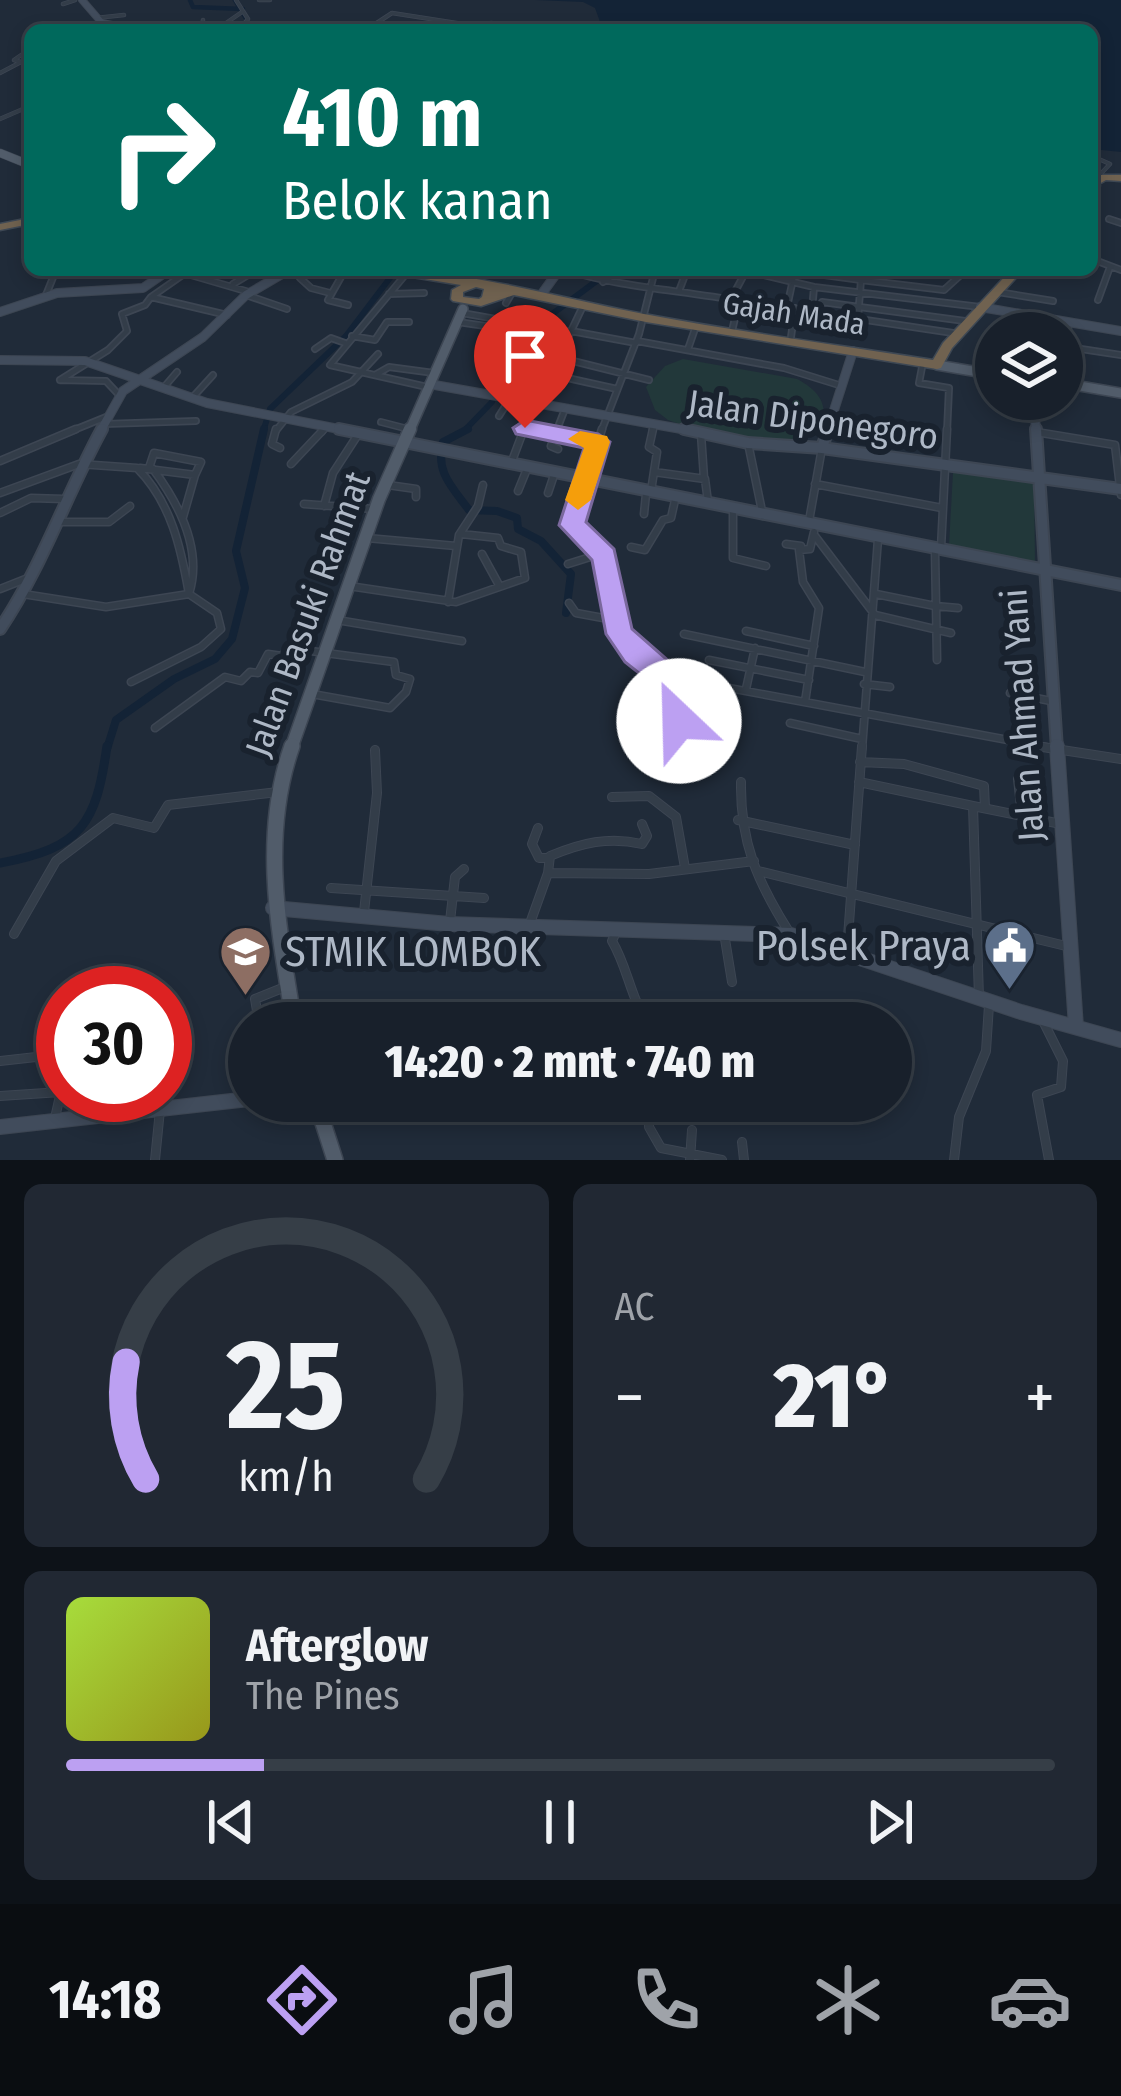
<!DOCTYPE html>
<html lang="id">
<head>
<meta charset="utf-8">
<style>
	:root { --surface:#18202b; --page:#212833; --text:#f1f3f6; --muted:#9fa3a9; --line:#363e47; --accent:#bca0f2 }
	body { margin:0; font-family:"Fira Sans Condensed",sans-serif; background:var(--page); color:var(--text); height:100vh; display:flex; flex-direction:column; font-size:45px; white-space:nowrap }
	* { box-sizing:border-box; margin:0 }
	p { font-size:39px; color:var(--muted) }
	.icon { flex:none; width:66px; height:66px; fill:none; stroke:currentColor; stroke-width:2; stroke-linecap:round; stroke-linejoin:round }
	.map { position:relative; height:1160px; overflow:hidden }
	.sheet { display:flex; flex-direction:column; gap:24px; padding:24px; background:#0d1218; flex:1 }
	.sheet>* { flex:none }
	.hud { position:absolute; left:24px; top:24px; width:1074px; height:252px; border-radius:18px; box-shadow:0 6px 18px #0003,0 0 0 3px var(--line); background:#00695c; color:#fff; overflow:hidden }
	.tools { position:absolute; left:975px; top:312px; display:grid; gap:24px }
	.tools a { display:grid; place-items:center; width:108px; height:108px; border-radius:50%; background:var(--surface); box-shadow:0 6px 18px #0003,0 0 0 3px var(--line); font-size:60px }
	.speed { position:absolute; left:36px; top:966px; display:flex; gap:24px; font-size:60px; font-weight:700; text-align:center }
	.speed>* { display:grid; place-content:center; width:156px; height:156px; border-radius:50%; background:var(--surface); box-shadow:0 6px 18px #0003,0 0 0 3px var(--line); line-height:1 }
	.speed .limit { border:18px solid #d22; background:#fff; color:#111 }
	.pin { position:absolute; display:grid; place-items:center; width:102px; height:102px; color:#fff; margin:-123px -51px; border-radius:50% 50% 50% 0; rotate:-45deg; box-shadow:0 0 12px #0007 }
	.pin .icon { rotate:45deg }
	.me { position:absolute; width:132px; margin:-66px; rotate:336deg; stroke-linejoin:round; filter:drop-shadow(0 0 9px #0008) }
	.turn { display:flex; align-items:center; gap:42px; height:252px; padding:0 60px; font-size:54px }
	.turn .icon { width:156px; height:156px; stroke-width:2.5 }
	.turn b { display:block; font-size:84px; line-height:102px }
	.big { font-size:90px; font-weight:800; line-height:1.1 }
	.sheet .card { flex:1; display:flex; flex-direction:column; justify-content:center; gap:18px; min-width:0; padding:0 42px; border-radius:18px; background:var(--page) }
	.sheet .dial { align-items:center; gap:0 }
	.dial svg { height:312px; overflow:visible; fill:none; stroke:var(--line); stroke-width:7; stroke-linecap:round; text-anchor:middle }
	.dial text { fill:var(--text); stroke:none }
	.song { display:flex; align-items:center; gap:36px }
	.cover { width:144px; height:144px; border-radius:18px; background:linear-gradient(135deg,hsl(80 70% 55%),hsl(60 70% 35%)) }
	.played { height:12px; border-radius:6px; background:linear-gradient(90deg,var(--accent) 20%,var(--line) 20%) }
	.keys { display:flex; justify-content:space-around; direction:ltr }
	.heat { display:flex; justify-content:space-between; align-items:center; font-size:66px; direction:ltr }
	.sheet .tiles { flex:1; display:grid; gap:24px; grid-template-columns:1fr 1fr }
	.card:last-child { grid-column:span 2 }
	.trip { position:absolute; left:228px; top:1002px; width:684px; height:120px; border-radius:60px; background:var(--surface); box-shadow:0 6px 18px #0003,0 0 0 3px var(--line); font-weight:800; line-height:120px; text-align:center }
	.tabs { display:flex; height:192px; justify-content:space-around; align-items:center; background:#0a0d11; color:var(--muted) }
	.tabs .icon { width:84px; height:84px }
	.tabs .on { color:var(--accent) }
	.tabs b { font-size:54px; color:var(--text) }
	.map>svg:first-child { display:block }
	.green { fill:#22383a }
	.water { fill:#132336 }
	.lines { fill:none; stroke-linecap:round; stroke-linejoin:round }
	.stream { stroke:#132336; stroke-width:3 }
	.river-far3 { stroke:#132336; stroke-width:4.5 }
	.river-far2 { stroke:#132336; stroke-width:6 }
	.river-far1 { stroke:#132336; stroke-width:8 }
	.river { stroke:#132336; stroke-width:9 }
	.street-far3-casing { stroke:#3d4653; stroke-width:4.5 }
	.street-far2-casing { stroke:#3d4653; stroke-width:8 }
	.street-far1-casing { stroke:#3d4653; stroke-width:9 }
	.street-casing { stroke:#3d4653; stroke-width:10 }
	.secondary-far3-casing { stroke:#3d4653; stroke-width:8 }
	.secondary-far2-casing { stroke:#3d4653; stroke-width:10 }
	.secondary-far1-casing { stroke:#3d4653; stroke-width:14 }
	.secondary-casing { stroke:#3d4653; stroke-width:16 }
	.primary-far3-casing { stroke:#3d4653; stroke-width:9 }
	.primary-far2-casing { stroke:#3d4653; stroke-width:12 }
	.primary-far1-casing { stroke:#3d4653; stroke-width:15 }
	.primary-casing { stroke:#3d4653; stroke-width:18 }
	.highway-casing { stroke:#3e4854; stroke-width:3 }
	.street-far3 { stroke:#333d49; stroke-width:3 }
	.street-far2 { stroke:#333d49; stroke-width:4.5 }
	.street-far1 { stroke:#333d49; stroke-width:6 }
	.street { stroke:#333d49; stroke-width:8 }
	.secondary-far3 { stroke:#414c5c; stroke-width:6 }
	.secondary-far2 { stroke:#414c5c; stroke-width:8 }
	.secondary-far1 { stroke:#414c5c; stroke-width:10 }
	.secondary { stroke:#414c5c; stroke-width:14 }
	.primary-far3 { stroke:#515c6a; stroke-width:8 }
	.primary-far2 { stroke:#515c6a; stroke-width:9 }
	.primary-far1 { stroke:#515c6a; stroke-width:12 }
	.primary { stroke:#515c6a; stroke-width:15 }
	.highway { fill:#706250; fill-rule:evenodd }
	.route { fill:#bca0f2; stroke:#7a689d; stroke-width:3 }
	.slow { fill:#f59e0b }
	.labels { text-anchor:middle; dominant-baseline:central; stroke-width:12; stroke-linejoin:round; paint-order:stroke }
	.far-street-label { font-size:30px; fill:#aeb8c6; stroke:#19222e }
	.street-label { font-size:36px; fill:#aeb8c6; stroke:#19222e }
	.near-poi-label { font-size:42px; fill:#aeb8c6; stroke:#19222e; text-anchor:end }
</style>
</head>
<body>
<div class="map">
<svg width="1121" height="1160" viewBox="0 0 1121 1160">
	<rect width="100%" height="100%" fill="#202b39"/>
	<path class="green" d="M683,359L797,379C817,390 826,400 824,423C787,459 712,435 668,420L655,410L646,387L665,366Z
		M953,472L1034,482L1035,563L949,546Z"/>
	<path class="water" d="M535,0H1121V152L1092,149V30H603L595,8L583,2Z"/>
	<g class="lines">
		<path class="stream" d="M234,0L246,20"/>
		<path class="river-far3" d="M190,0L193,7L243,9"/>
		<path class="river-far2" d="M263,432L270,409L346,336L396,270
			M463,432L492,402L500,363L540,323L610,271L627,272"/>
		<path class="river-far1" d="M468,429L443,442C435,472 452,487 469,510L497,511L517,518L518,529L541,541L571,574L566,613
			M107,749L116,720L174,679L215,659L232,639L245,588L236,551L264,429"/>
		<path class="river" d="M0,863C82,848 96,824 107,746"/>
		<defs>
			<path id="street-far3" d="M236,0L248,19L239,30
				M259,0H270
				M63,4L75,0
				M96,18L124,15
				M338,27L343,30
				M201,30L203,20
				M216,30L242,12
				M366,30L392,13L469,25L492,23L501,30
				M21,62L14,60L27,51
				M0,73L21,62L30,64
				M0,119L30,106
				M1092,156L1110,164L1093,182L1099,186"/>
			<path id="street-far2" d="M1109,219L1121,223
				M1092,259L1121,270
				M345,270L328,300L348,305
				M566,270C622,288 680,290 739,301
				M742,270L814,287L980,307
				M862,270L861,280L944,290L966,270
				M913,270H937
				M795,271L861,280L858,317
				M184,273L249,292
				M406,274L330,365L427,387
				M300,278L311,288L330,293
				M603,282L616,274L664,270
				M233,284L256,270
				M679,291L687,270
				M998,292L1053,301
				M389,294L424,293
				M46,295L56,270
				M246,295L287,309
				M151,297L184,274
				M731,299L746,271
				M813,299L814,287
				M1098,300L1110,267
				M506,303L513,291
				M787,307L795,270
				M817,312L822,302L965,321
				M462,313L570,332
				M1033,316V333
				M458,322L492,327L483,347L556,360
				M1068,323L1071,385
				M571,331L636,343
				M732,331L739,301L953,333
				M352,336L375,340L387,322H409
				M791,337L795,308
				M637,341L784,368L842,386
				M1068,347L1121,355
				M315,349L331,338L345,343
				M688,349L696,326
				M557,357L649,380
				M923,362L919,383L949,388L947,432
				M500,363L617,389
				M375,375L389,367L434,373
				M60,380L108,350L127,331L122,314L145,305L151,297L227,315
				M60,380L106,381L120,396
				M165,386L177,372
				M192,398L213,375
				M499,416L511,397
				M381,422L408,429
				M105,424L196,421
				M525,428L547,432
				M69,432L106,417
				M275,432L291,412L352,382L378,354
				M322,432L325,427
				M523,432L583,306
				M556,432L565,409
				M601,432L639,334L655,270
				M652,432L654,424"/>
			<path id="street-far1" d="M276,429L272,444L280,448
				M532,429L598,442
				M557,429L551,446L558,449
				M602,429L572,522L605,556L611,609L624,641L650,666L670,677L1056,749
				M1036,432L1115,445L1121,495
				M701,434L704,478
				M748,443L763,516
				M0,461L76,429
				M512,461L524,429
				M291,464L324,429
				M140,468L195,475L201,462L154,453L149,468
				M654,472L705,479L708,502
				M815,484L942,508
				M388,485L416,489V497
				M518,491L527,469
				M651,491L657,452L649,447L653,429
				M0,493L79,464L137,468C171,502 181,548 189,594L217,613L221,629L201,647L131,682
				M548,493L554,475
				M304,504L374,509
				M324,506L333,473L359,433
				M733,510V558L766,566
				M0,513L31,498L64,499
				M644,514L646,494
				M183,517L195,475
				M809,521L822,448
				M60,522H109L130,506
				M815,536L875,615L951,633
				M367,538L456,546
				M786,544L801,546
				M631,547L645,550L663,520L671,518L675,500
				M941,548L947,429
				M935,551L937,660
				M482,554L499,585
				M568,564L603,553
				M349,586L456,602L525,578L521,552L501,546L498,538L461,534
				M0,589L28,578
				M23,594L106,607L189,594C203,550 179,504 153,469
				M876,594L935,606
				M448,602L459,535L478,506L483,485
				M569,603L576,613L614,620
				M935,606L958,608
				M337,620L462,641
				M746,631L814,646
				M684,634L865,672
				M709,660L809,680
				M661,673L680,716V729
				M864,684L890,687
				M746,689L755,648
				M1010,693L1051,701
				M630,701L652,668
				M805,702L819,608L803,582L799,550L810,549L814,532
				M790,723L862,739
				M155,728L225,677L241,681L250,672L258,673L268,654L282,656L288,648L394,662L396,675L410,679L406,692L390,708L312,694
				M862,749L878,539"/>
			<path id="street" d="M1036,746L1121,759
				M860,762L904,764L984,786L985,808
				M1018,779L1022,816
				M741,782C740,842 757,881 789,932
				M859,782L973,806L979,998
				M612,797L649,796L676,817L685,868
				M973,806L1061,824
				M738,820L855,845
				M642,824L647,836L642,844C609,836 581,843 550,856L548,873L649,874L754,861
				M538,828L532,844L539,858H549
				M758,871L1066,946
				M331,888L484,898
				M364,912L377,793L375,750
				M450,921L455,877L464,869
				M529,926L548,873
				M616,932L612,941C628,968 630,997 648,1023
				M724,933L732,982
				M14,934L56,861L113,818L154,828L168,805L278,792
				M847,951L862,746
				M1043,1021L1063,1061L1061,1087L1037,1095L1049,1160
				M259,1023L255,999L285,987
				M0,1061L63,1054
				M0,1096L61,1092
				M649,1101V1127L661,1148L722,1160
				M55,1118L63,1082
				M742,1142L744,1160
				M155,1160L160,1110
				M690,1160L692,1130
				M954,1160L959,1117L986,1051L989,1005"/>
			<path id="secondary-far3" d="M82,0L102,23L138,30"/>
			<path id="secondary-far2" d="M541,295L559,270
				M980,307L1121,331
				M0,312L57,293L143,288L169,270
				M0,360L85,361L207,403L354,432
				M429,384L698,432
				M1034,399L1036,432
				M100,432L123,391L203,337L246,295L289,270
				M827,432L853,351"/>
			<path id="secondary-far1" d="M339,429L1121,585
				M684,429L748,443L822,448L1121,489
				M1036,429L1057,749
				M822,448L828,429
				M0,629C42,567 66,495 102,429"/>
			<path id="secondary" d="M1057,746L1076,1027
				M273,908L449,924L791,935L1021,1012L1121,1040
				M0,1127L249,1099"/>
			<path id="primary-far3" d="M0,153L30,165"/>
			<path id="primary-far2" d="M937,365L996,375
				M1062,383L1121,393
				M409,432L463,309"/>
			<path id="primary-far1" d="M291,749L379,499L410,429"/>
			<path id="primary" d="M292,746C260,837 279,931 294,1023
				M316,1101L335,1160"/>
			<path id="highway" d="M1100,175H1121V181L1106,180L1092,188V181Z
				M30,218V224L0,230V224Z
				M382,270C470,270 557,298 644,314C740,332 837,345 933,360L943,343L1011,270H1023L952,348L941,368L937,369L646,322L514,295L481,306L453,301L451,299L452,290L461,285L388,273ZM476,287L484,289L482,297L479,299L463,297V292Z"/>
		</defs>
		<use href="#street-far3" class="street-far3-casing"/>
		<use href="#street-far2" class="street-far2-casing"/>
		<use href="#street-far1" class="street-far1-casing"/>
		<use href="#street" class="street-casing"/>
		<use href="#secondary-far3" class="secondary-far3-casing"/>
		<use href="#secondary-far2" class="secondary-far2-casing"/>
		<use href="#secondary-far1" class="secondary-far1-casing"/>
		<use href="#secondary" class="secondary-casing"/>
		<use href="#primary-far3" class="primary-far3-casing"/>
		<use href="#primary-far2" class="primary-far2-casing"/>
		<use href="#primary-far1" class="primary-far1-casing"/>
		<use href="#primary" class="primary-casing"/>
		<use href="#highway" class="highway-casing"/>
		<use href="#street-far3" class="street-far3"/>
		<use href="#street-far2" class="street-far2"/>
		<use href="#street-far1" class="street-far1"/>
		<use href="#street" class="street"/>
		<use href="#secondary-far3" class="secondary-far3"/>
		<use href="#secondary-far2" class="secondary-far2"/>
		<use href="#secondary-far1" class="secondary-far1"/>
		<use href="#secondary" class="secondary"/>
		<use href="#primary-far3" class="primary-far3"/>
		<use href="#primary-far2" class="primary-far2"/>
		<use href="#primary-far1" class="primary-far1"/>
		<use href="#primary" class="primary"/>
		<use href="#highway" class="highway"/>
	</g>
	<path class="route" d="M525,420L598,434L610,442L586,522L614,549L632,629L672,664L694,721L690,731L679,734L668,731L649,681L625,662L606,634L592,560L559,525L584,448L516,434L513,428Z"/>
	<path class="slow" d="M580,431L607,436L610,442L591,500L578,510L565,500L584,448L568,439Z"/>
	<defs>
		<symbol id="civic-pin" viewBox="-11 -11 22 30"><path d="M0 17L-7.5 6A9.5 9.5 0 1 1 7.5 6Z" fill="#5c6f8a" stroke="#19222e"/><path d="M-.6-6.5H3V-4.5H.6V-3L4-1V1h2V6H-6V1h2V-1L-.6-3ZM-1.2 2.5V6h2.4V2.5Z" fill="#fff"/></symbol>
		<symbol id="university-pin" viewBox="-11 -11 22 30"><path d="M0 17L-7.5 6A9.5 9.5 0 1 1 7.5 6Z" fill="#8d6e63" stroke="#19222e"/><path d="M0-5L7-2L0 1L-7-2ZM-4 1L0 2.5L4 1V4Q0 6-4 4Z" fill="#fff"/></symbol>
	</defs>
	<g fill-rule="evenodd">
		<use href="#civic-pin" x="980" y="916" width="59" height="81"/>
		<use href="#university-pin" x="216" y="922" width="59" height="81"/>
	</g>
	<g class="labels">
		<g class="far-street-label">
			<text transform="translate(794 314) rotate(9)">Gajah Mada</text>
		</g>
		<g class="street-label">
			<text transform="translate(813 420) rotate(8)">Jalan Diponegoro</text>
			<text transform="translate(308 614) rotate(-70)">Jalan Basuki Rahmat</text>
			<text transform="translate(1023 715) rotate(-94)">Jalan Ahmad Yani</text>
		</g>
		<g class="near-poi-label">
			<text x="971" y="946">Polsek Praya</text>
			<text x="285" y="952" text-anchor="start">STMIK LOMBOK</text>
		</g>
	</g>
</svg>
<div class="tools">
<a><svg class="icon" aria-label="layers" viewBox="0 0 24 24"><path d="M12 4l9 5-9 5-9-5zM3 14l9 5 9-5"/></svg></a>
</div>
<div class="speed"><div class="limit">30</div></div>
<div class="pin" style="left:525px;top:428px;background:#d93025"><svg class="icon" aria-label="arrive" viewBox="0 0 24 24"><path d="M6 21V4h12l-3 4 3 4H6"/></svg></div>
<svg class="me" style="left:679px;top:721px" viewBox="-20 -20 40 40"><circle r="19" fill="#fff"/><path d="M0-13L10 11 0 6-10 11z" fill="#bca0f2"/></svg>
<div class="trip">14:20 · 2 mnt · 740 m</div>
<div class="hud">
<div class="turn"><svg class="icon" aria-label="right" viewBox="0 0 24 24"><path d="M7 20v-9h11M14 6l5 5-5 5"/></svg><div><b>410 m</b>Belok kanan</div></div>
</div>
</div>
<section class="sheet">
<div class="tiles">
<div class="card dial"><svg viewBox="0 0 100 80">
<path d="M14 69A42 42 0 1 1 86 69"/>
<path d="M14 69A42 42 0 0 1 9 39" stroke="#bca0f2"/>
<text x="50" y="56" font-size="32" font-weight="700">25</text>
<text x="50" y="72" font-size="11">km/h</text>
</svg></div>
<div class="card"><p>AC</p>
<div class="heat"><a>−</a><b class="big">21°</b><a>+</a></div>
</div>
<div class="card">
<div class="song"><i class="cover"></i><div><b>Afterglow</b><p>The Pines</p></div></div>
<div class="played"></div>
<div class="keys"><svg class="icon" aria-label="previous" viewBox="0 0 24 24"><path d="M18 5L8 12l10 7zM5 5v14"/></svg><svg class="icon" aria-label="pause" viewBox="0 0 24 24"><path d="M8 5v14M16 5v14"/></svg><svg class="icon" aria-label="next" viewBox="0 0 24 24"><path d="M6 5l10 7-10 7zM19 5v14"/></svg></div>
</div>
</div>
</section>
<nav class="tabs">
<b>14:18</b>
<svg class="icon on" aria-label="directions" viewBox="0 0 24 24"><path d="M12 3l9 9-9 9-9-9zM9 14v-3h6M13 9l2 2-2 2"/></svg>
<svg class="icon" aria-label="music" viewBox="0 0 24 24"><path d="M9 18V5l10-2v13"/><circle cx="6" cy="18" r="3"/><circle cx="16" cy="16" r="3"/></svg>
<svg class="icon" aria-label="phone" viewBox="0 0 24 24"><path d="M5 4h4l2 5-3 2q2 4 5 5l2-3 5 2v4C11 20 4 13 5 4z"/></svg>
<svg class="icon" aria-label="climate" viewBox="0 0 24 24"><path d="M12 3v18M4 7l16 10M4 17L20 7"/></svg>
<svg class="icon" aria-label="car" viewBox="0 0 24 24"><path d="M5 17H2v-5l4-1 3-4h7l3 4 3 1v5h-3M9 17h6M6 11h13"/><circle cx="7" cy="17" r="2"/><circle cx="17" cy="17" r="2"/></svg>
</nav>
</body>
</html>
